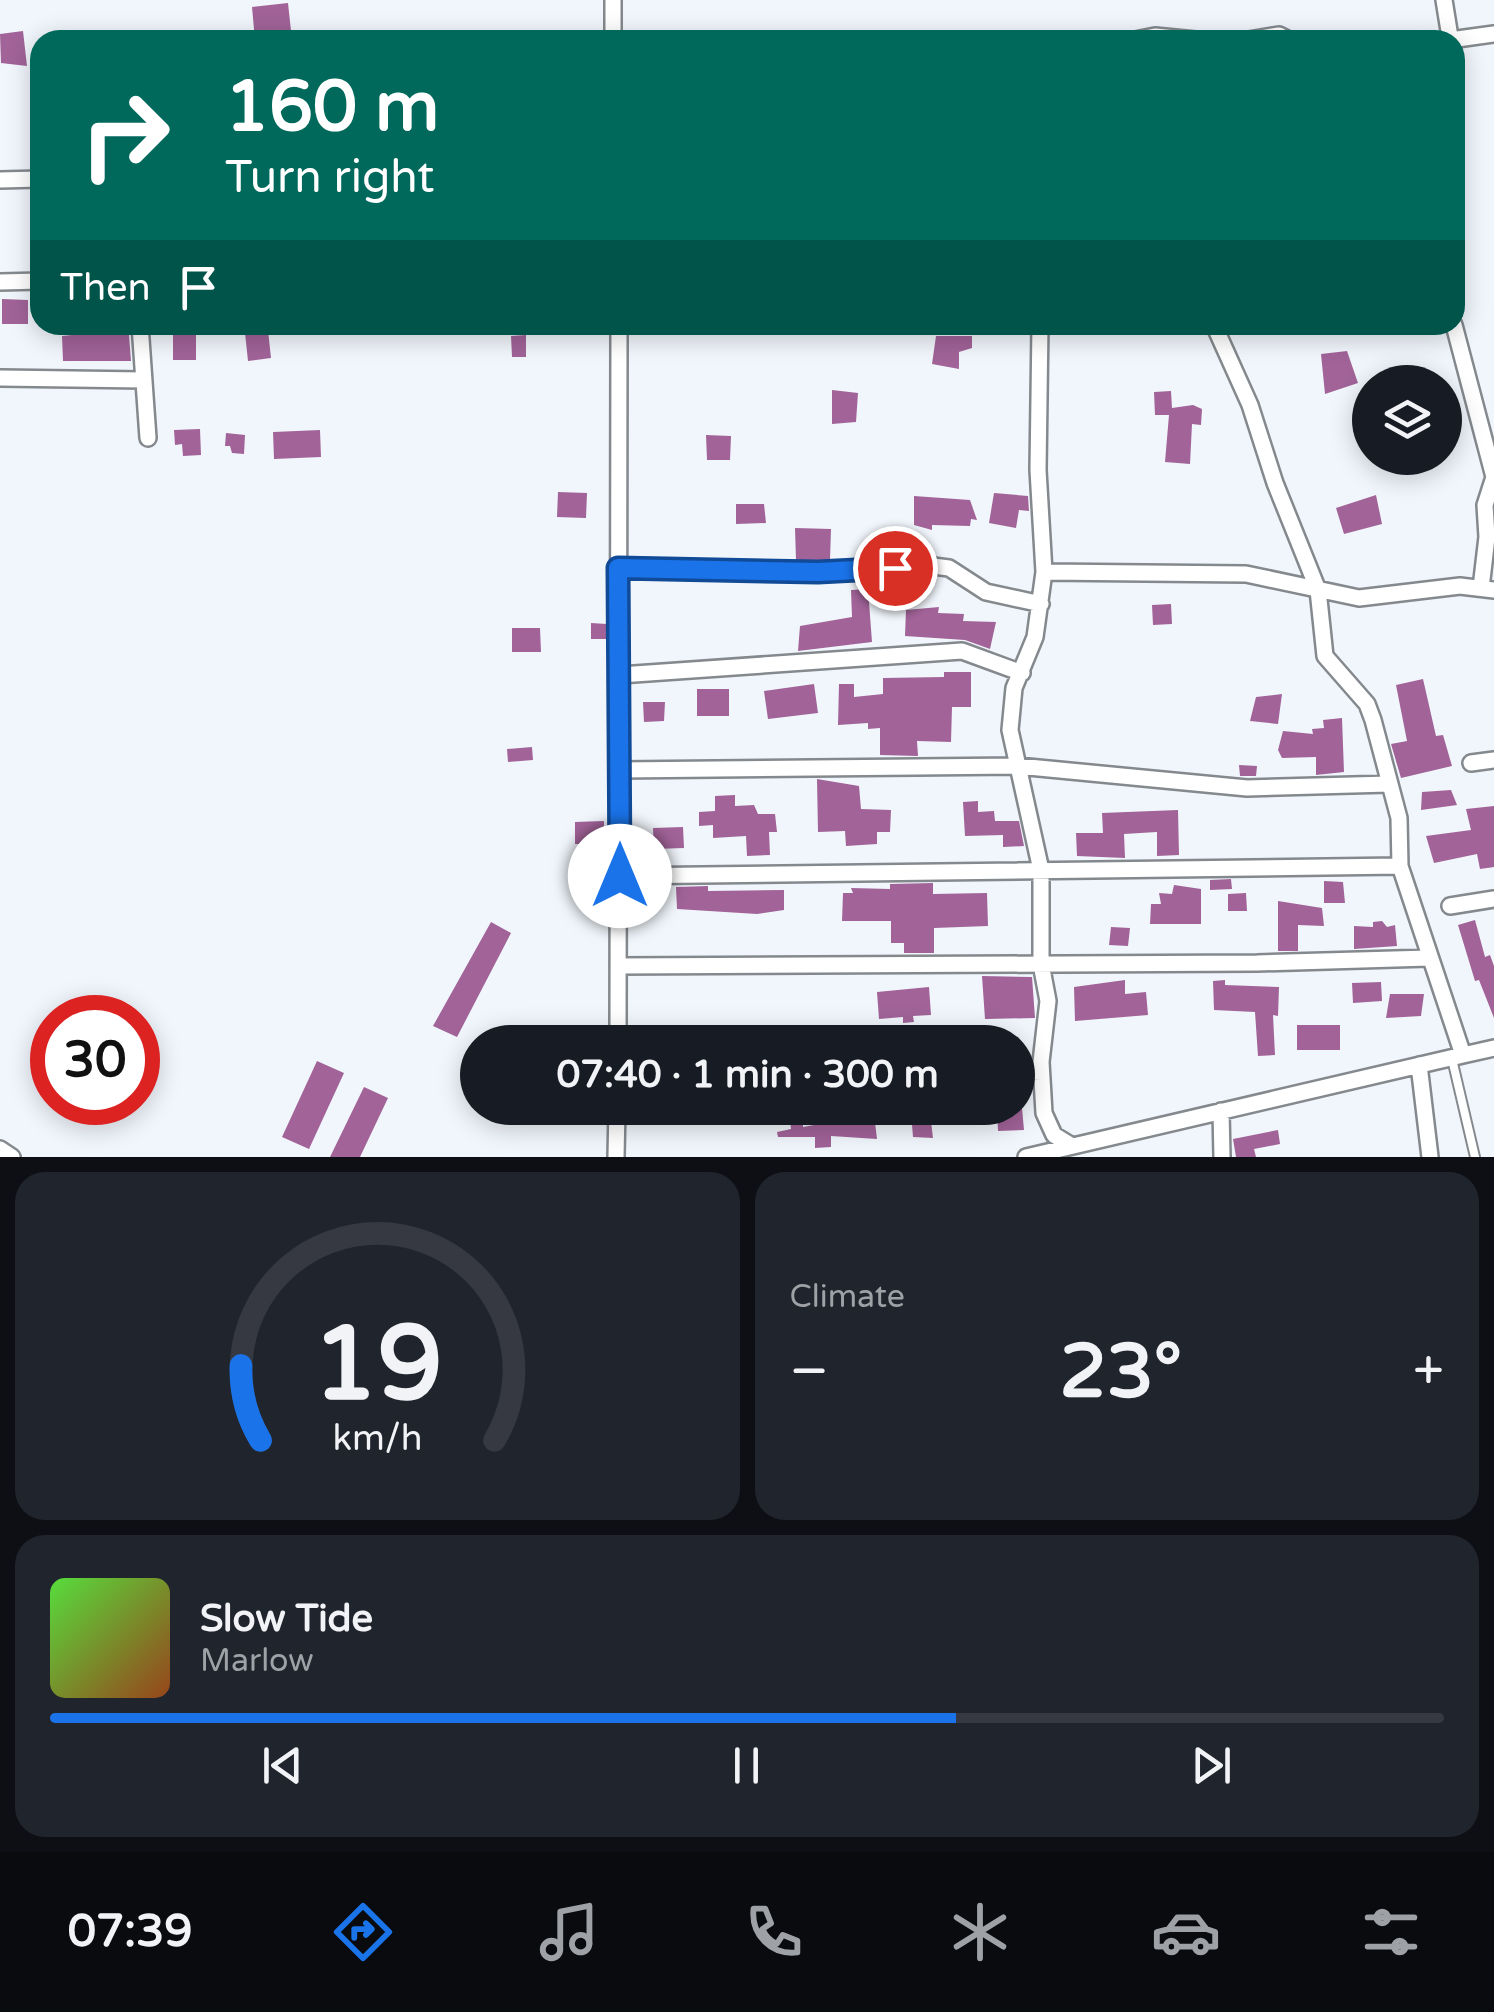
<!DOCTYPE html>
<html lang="en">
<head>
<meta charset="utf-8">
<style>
	:root { --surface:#171b24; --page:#20242c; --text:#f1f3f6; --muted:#9ea1a6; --line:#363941; --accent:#1a73e8 }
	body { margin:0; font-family:"Varela Round",sans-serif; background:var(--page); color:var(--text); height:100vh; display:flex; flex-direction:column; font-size:38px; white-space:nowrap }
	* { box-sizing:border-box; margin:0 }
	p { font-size:32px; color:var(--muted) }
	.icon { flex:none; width:55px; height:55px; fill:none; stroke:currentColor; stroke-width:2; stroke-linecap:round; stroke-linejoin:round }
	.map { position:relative; height:1157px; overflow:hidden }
	.sheet { display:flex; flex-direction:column; gap:15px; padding:15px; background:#0d0f14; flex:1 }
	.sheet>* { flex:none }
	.banner { position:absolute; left:30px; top:30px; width:1435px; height:305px; border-radius:30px; box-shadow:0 5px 25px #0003; background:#00695c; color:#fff; overflow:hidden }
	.tools { position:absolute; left:1352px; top:365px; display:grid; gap:20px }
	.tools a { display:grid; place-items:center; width:110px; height:110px; border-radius:50%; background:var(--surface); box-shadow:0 5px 25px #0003; font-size:50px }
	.speed { position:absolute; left:30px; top:995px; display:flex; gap:20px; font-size:50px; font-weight:700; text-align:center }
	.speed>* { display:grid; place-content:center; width:130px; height:130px; border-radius:50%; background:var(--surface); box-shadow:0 5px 25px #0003; line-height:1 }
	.speed .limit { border:15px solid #d22; background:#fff; color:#111 }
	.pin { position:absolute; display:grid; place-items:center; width:85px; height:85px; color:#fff; margin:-42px; border:5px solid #fff; border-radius:50%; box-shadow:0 2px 10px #0007 }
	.me { position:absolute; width:110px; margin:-55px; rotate:0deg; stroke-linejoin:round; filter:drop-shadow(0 0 8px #0008) }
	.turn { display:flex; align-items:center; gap:35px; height:210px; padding:0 30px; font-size:45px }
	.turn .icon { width:130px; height:130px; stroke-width:2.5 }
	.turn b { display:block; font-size:70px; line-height:85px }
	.then { display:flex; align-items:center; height:95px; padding:0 30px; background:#0003; gap:20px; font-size:38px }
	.big { font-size:75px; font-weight:700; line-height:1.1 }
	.sheet .tile { flex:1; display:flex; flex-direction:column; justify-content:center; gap:15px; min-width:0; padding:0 35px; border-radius:30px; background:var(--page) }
	.sheet .dial { align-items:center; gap:0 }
	.dial svg { height:260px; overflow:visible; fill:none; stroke:var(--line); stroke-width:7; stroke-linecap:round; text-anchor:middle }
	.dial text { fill:var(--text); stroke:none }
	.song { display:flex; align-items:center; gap:30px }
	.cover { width:120px; height:120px; border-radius:15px; background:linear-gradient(135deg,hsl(110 70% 55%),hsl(20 70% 35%)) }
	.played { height:10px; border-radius:5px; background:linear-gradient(90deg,var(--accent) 65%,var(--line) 65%) }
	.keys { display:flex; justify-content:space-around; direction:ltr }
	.heat { display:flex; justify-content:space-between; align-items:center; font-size:55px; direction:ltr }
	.sheet .tiles { flex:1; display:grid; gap:15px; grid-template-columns:1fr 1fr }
	.tile:last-child { grid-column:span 2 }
	.trip { position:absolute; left:460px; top:1025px; width:575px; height:100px; border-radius:50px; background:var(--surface); box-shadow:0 5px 25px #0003; font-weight:700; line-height:100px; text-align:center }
	.menu { display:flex; height:160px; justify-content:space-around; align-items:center; background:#090b0e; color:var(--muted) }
	.menu .icon { width:70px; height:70px }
	.menu .on { color:var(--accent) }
	.menu b { font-size:45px; color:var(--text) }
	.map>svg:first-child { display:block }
	.building { fill:#a16398 }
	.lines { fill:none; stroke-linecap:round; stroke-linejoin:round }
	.lane-casing { stroke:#84898e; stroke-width:12 }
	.street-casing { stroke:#84898e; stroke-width:20 }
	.lane { stroke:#fff; stroke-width:8 }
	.street { stroke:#fff; stroke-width:15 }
	.route-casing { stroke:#114b97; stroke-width:25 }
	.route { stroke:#1a73e8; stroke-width:18 }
</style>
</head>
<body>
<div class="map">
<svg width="1494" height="1157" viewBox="0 0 1494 1157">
	<rect width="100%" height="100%" fill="#f1f6fc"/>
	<path class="building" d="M288,3L292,40H255L252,7Z
		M23,31L27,66L1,63L0,34Z
		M2,299L28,300V324H2Z
		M268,330L271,358L248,361L245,333Z
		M91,333L129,335L131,361H63L62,336Z
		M173,333H196V360H173Z
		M526,335V357H512L511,336Z
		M936,336H972V348L959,352V369L932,364Z
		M1347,351L1358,383L1325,394L1321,354Z
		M832,390L858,393L856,422L832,424Z
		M1171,391L1172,408L1193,405L1202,409L1201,425L1192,424L1190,464L1165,462L1169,415H1155L1154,392Z
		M200,429L201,455L183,456L182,444L175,445L174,430Z
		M320,430L321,457L274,459L273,432Z
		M226,433L245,435L244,454L232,453L230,446H225Z
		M706,435L731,436L730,460H707Z
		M558,492L587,493L586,518L557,517Z
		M994,493L1028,496L1029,511L1019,510L1016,528L989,523Z
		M1376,495L1382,524L1344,534L1336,508Z
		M914,496L970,500L977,520L971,519L970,526L932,525V530L914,525Z
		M736,504H764L766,523L736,524Z
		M795,528L831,529L830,560H796Z
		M868,589L872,642L798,651L800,626L852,617L851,590Z
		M1171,604L1172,624L1153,625L1152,605Z
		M939,607L938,613L964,614L963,621L996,622L990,649L965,640L905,636L906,610Z
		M591,623L607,624V639H591Z
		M512,628H540L541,652H512Z
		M944,672H971V707H952L951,742L917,741L918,756L880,755V728L868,729V723L838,725L839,684H854V697L883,694V678L944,677Z
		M1423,679L1436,736L1443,735L1452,766L1401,778L1391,744L1407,741L1396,685Z
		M814,684L818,713L768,719L764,691Z
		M697,689H729V716H697Z
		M1282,694L1278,724L1250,721L1256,697Z
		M643,702H665L664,721L644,722Z
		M1342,718L1344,772L1316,775V757L1282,758L1278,750L1283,731L1313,734L1312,729L1324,728L1323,720Z
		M532,747L533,760L508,762L507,749Z
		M1239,765L1257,766L1256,776H1240Z
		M817,779L859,786L861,809L891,810L890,832H877V844L846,846L845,831L818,832Z
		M1451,790L1457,805L1421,810L1422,792Z
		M735,795V806L754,805L758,814H775L777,832H769L770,855L747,856L746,836L713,838V825L699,826V812L715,811V796Z
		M978,801V812L994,811L995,821H1019L1024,846L1003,847V835L965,836L963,802Z
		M1494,806V867L1480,869L1477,854L1434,863L1426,836L1471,830L1466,809Z
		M1178,810L1179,855L1157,856V832L1124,834L1125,858L1077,856L1076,833H1103L1102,813Z
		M604,821V844H575V822Z
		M683,827L684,848L654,849L653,828Z
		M1231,879L1232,889L1210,890V880Z
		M1324,881L1343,882L1345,903H1324Z
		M933,883V894L987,893L988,926L934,928V953H904V943H891V921H842L843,893H853L851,888L890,889V884Z
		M1174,885L1201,889V924H1150L1151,904H1161L1159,893L1172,894Z
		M708,886V891L784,890V910L757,914L677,909L676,887Z
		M1246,893L1247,911H1228V894Z
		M1278,901L1322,908L1324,926L1298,925V951H1278Z
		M1475,920L1485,957L1490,955L1494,966V1018L1479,980L1475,981L1458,925Z
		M1382,921L1387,927L1395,925L1397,946L1354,949V926L1373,927V922Z
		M491,922L511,933L457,1037L433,1026Z
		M1111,927L1130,928L1128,946L1109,945Z
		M982,976L1032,977L1035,1018L985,1019Z
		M1125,980V994L1146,992L1148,1015L1075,1021L1074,987Z
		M1225,980V985L1279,987L1278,1016L1273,1015L1275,1055L1258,1056L1255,1012L1214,1010L1213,981Z
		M1381,982L1382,1001L1353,1003L1352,983Z
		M929,987L931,1015L913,1016L914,1022L903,1023V1017L879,1019L877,992Z
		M1390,994H1424L1421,1016L1386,1018Z
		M1297,1025H1340V1050H1297Z
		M317,1061L344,1073L309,1149L282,1137Z
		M364,1087L388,1098L360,1157H330Z
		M997,1108H1022L1024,1130L998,1131Z
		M911,1113H930L933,1138L913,1137Z
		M874,1114L877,1139L831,1136V1147L815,1148V1137H778L777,1132L791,1129L790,1120L803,1118V1127Z
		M1278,1130L1280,1144L1254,1149L1256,1157H1236L1233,1139Z"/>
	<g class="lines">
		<defs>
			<path id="lane" d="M1452,1059L1475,1157"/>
			<path id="street" d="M1444,0L1450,37
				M613,40V0
				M1135,40L1155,36L1196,40
				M1248,40L1279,35L1289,40
				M1450,40L1494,34
				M0,180L40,179
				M0,282L40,281
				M140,325L148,438
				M1040,325L1038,470L1044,572
				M1214,325L1250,405L1275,483L1318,590L1325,656L1367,704L1373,720L1399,818L1400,866
				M1454,325L1494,477L1485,505L1487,537L1481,588
				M0,378L143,380
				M618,568L818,572L933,566L949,568L986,592L1041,604
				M620,675L962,651L1022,673
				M1471,763L1494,760
				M620,770L1018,766L1247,788L1389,784
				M620,876L1400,866L1463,1055L1494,1048
				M1450,906L1494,899
				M619,966L1257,963L1429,958
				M618,1042L619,325
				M1419,1065L1430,1157
				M1018,1071L1041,1072
				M1221,1111L1222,1157
				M1072,1146L1054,1135L1044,1113L1041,1062L1048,1001L1041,964V870L1010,730L1014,688L1035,637L1044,572L1246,574L1359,598L1460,586L1494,590
				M0,1149L12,1157
				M616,1157L617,1108
				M1026,1157L1463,1055"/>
		</defs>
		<use href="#lane" class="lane-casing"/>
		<use href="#street" class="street-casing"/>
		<use href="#lane" class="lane"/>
		<use href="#street" class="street"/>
	</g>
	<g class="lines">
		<defs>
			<path id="route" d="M620,876L618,568L818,572L895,568"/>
		</defs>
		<use href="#route" class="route-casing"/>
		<use href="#route" class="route"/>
	</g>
</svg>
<div class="tools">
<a><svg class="icon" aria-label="layers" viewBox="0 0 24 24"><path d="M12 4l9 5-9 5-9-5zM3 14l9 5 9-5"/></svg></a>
</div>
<div class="speed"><div class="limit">30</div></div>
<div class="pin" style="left:895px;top:568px;background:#d93025"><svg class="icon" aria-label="arrive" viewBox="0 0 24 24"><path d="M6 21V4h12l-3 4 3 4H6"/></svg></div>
<svg class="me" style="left:620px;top:876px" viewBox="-20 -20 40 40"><circle r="19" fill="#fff"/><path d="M0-13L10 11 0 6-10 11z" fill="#1a73e8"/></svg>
<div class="trip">07:40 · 1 min · 300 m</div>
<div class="banner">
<div class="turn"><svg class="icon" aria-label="right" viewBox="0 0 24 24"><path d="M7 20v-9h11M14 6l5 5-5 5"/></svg><div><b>160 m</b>Turn right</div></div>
<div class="then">Then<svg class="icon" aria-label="arrive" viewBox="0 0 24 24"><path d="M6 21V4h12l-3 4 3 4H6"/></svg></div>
</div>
</div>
<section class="sheet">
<div class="tiles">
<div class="tile dial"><svg viewBox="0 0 100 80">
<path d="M14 69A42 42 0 1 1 86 69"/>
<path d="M14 69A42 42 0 0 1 8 46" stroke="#1a73e8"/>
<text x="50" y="56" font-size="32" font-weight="700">19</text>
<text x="50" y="72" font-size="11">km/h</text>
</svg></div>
<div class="tile"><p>Climate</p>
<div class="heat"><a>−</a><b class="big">23°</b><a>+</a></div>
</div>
<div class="tile">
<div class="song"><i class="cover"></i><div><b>Slow Tide</b><p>Marlow</p></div></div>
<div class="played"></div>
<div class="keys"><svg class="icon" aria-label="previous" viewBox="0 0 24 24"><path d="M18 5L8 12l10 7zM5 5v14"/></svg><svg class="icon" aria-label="pause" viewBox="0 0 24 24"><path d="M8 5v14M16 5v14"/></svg><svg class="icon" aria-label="next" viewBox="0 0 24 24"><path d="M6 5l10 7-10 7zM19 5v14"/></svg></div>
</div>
</div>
</section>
<nav class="menu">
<b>07:39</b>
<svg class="icon on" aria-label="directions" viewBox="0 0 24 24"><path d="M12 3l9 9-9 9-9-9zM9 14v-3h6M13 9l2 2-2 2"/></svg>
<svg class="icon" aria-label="music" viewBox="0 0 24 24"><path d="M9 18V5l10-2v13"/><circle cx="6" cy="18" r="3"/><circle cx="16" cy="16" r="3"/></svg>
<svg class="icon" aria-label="phone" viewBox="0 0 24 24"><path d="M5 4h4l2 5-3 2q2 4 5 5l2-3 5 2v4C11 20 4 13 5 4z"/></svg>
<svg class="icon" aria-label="climate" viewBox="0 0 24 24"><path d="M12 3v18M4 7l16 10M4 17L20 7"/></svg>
<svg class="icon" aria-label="car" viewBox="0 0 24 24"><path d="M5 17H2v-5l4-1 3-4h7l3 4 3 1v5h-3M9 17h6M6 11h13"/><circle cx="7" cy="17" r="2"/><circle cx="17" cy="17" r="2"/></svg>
<svg class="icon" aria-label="filters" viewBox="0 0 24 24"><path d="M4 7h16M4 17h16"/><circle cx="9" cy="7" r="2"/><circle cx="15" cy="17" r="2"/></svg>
</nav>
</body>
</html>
